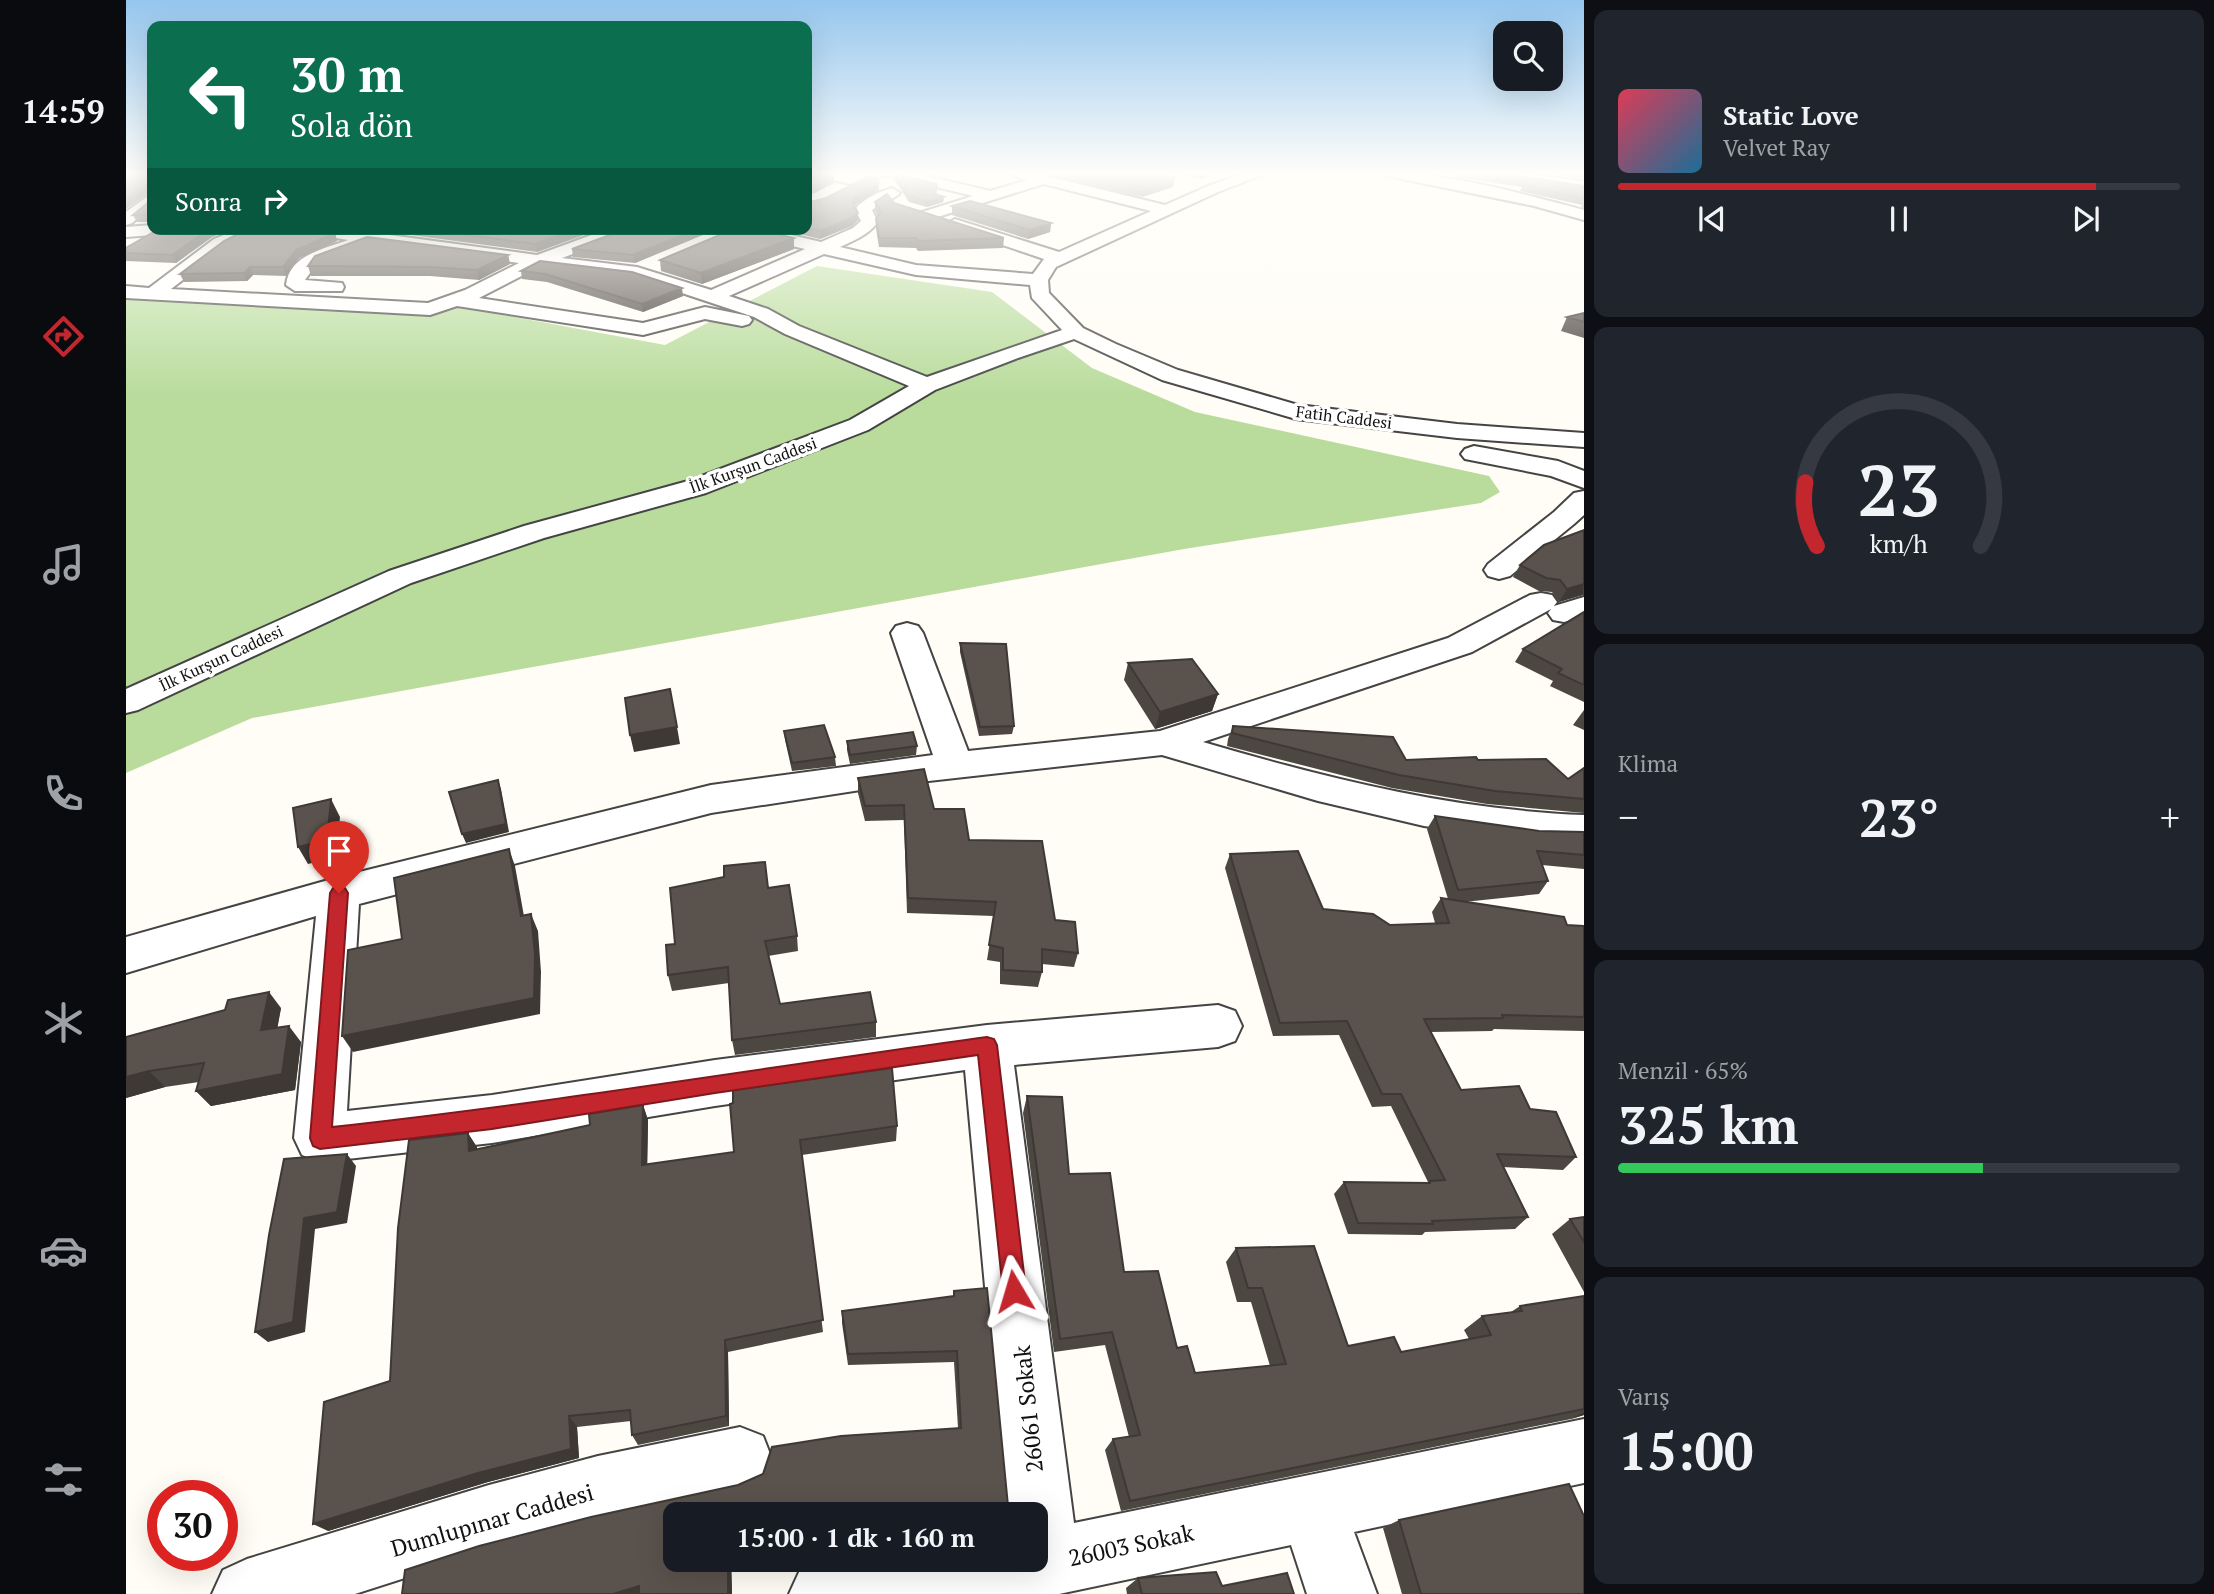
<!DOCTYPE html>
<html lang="tr">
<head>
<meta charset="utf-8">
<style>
	:root { --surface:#171b24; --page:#20242c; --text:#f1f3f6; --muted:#9ea1a6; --line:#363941; --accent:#c4262e }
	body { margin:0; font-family:"PT Serif",serif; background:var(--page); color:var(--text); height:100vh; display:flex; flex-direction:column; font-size:26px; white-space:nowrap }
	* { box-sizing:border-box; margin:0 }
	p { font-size:23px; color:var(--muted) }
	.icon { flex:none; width:38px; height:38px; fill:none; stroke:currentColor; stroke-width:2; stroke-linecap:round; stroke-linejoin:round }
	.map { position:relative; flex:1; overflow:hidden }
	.details { display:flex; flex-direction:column; gap:10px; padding:10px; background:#0d0f14; width:630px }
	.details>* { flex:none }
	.banner { position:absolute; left:21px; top:21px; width:665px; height:214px; border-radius:14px; box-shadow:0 7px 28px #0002; background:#0b6e4f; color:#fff; overflow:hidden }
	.controls { position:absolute; left:1367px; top:21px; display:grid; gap:14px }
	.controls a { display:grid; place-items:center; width:70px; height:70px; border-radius:14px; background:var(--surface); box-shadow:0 7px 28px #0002; font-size:35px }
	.speed { position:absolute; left:21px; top:1480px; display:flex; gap:14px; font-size:35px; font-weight:700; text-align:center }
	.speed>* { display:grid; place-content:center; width:91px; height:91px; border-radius:50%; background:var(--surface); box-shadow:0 7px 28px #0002; line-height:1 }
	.speed .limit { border:10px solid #d22; background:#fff; color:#111 }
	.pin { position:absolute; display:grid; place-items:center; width:60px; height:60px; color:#fff; margin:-72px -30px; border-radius:50% 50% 50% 0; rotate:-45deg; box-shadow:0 0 7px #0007 }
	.pin .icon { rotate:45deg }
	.me { position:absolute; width:77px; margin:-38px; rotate:353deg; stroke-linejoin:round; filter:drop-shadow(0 0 5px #0008) }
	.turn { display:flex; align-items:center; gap:24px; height:147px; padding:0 28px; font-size:32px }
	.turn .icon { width:91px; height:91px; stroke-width:2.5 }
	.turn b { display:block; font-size:49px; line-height:60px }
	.then { display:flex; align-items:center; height:66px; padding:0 28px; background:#0003; gap:14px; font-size:26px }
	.big { font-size:52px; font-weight:600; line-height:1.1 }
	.details .widget { flex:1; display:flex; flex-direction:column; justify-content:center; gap:10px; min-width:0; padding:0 24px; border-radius:14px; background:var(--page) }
	.details .dial { align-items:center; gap:0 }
	.dial svg { height:182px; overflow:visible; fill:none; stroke:var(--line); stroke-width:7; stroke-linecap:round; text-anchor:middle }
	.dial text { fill:var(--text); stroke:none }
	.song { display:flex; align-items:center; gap:21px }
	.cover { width:84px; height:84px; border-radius:10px; background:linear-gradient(135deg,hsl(350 70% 55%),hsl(200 70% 35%)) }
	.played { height:7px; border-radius:4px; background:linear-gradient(90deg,var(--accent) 85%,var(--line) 85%) }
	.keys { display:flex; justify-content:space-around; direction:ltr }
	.heat { display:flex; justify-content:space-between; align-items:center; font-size:38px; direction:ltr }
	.charge { height:10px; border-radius:5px; background:linear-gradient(90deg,#34c759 65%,var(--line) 0) }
	.trip { position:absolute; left:537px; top:1502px; width:385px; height:70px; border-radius:14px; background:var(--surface); box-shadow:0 7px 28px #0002; font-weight:600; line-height:70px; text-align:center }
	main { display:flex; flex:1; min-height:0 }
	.tab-bar { display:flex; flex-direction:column; width:126px; justify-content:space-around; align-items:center; background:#090b0e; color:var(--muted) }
	.tab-bar .icon { width:49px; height:49px }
	.tab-bar .selected { color:var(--accent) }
	.tab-bar b { font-size:32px; color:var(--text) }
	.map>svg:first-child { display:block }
	.forest { fill:#b9dc9c }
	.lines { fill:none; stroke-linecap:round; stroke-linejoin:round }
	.minor-casing { stroke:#444; stroke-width:4 }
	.minor { fill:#fff; fill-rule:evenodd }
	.wall { fill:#4d4742 }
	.shaded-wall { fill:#3f3936 }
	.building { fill:#5a524d; stroke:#3f3936; stroke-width:2 }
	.route { fill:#c4262e; stroke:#7f191e; stroke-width:2 }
	.labels { text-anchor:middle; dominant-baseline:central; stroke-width:7; stroke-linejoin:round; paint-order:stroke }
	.far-street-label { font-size:16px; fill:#111; stroke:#fff }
	.near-street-label { font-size:23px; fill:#111; stroke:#fff }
</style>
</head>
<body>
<main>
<nav class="tab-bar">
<b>14:59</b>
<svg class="icon selected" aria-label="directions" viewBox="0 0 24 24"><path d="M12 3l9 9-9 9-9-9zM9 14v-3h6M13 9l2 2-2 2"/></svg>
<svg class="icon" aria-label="music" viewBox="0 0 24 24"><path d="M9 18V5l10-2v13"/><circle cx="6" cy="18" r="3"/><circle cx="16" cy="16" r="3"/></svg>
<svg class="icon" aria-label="phone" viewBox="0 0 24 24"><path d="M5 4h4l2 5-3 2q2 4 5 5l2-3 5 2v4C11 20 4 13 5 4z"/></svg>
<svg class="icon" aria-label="climate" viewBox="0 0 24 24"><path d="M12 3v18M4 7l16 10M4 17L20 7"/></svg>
<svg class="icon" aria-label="car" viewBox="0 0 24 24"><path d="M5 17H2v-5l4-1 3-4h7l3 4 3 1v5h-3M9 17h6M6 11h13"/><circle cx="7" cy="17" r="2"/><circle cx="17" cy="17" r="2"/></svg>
<svg class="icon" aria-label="filters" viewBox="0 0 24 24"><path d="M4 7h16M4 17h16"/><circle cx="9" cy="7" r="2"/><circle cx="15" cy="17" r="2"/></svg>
</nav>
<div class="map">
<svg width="1458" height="1594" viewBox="0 0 1458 1594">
	<rect width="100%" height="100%" fill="#fffdf5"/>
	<path class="forest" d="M691,266L866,292L966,368L1069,412L1363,476L1374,492L1355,503L1058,549L126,718L0,773V297L340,308L539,345Z"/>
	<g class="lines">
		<defs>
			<path id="minor" d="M684,172H710L724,176L738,172H785L864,191L901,180L878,172H904L1039,205L1082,186L1122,172H1144L1092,192L930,267L922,280L923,293L957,328L990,344L1052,370L1172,405L1331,424L1458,433V447L1331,438L1170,419L1036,380L948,339L892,358L809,390L742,430L580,493L418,538L285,583L12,710L0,713V689L263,571L398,526L562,481L724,420L783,386L659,334L628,317L508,277L415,266L353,298L517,323L579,307L623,316L626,320L623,324L616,326L579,319L517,335L331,306L304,315L0,298V286L23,288L88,239L113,229H136L100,247L45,289L302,303L339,290L393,263L244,243L191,263L179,280L216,283L218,287L216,291H169L160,285C163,255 198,249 222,240L185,234L177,229H219L411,255L482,229H506L504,233L436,258L511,267L585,290L679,249L610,233L608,229H639L695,242L727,228L735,221L729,209C739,198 752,192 766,188L774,193C767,200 754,204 746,210L752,222C742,235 729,240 714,247L790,265L907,274L918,259L823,227L821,224L829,219L835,221L933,252L1025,211L918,184L802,220L794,215L796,212L847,196L761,175L724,184L686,175ZM698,254L790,275L904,285L906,298L936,330L801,377L673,326L642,309L603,296Z
				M1254,172C1320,172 1394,193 1458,210V220L1408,206L1261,176Z
				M1384,172L1458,181V189L1389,179L1384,178Z
				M26,193V206L6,223L0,225V212Z
				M26,225V229H48L40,234L0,237V227Z
				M1348,446L1432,461L1458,471V488L1425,476L1339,459L1335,454L1339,449Z
				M1458,491V515L1448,524L1384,576L1373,579L1362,576L1358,570L1362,564L1428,512L1448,493Z
				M1415,593L1426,595L1431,602L1428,606L1458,597V617L1438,622L1427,620L1422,613L1425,609L1346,652L1077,742C1203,779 1327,810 1458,815V843L1404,841L1298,826L1192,801L1036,755L767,785L585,813L233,904L221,1111L366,1095L589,1060L861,1025L1092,1005L1109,1011L1116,1026L1109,1041L1092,1047L888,1065L948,1523L1458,1419V1483L1228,1532L1251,1594H1181L1165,1545L933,1594H663L674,1570L698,1559H910V1514H880L839,1070L589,1106L366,1143L194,1162L176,1155L168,1138L190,916L0,973V937L213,877L585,785L807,755L765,633L770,626L781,623L792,626L797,633L842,751L1034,731L1322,638L1404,595Z
				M614,1427L637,1436L646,1459L637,1482L614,1491L472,1522L363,1551L229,1594H86L97,1570L121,1559L363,1485L472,1456Z"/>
		</defs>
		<use href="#minor" class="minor-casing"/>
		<use href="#minor" class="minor"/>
	</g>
	<path class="wall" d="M0,172H26V222H11L7,215L24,201L25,191L0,209Z
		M797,172H815L814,176Z
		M908,172H1025L1047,187L1016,197Z
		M1046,172H1096L1075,179Z
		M1331,172H1385L1386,175L1458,186V208L1455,207L1456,205L1394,191L1396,187L1330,177Z
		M1402,172H1458V178Z
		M768,174L811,184L810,195L818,197L817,202L801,207L783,202L768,179Z
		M753,183V190L729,205L728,206L732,213V220L726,226L694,239L652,229H681V203Z
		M749,202L768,203L878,238L877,248L792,251L790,248L753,247L750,229V219L752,216L749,211Z
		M826,206L925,223L924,232L902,239L826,215Z
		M240,229H474L411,252Z
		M591,229L509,263L447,257L446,249Z
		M209,233L211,241L173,258L160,276L127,275L121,281L58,282L54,274Z
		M86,237L50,263L0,261V248Z
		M668,238V249L576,284L535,271L534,260Z
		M382,255L384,264L353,280L304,276H185L182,266Z
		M414,261L557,296L517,312L421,282L396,279L395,271Z
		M1458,313V338L1435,331L1441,317Z
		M1458,530V595L1433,602L1426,592L1413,591L1387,577L1394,565Z
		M1458,612V702L1424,686L1427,681L1389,662L1397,649Z
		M834,643L888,726L886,734L853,736L834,652Z
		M1002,663L1092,694L1086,711L1029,729L998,680Z
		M1458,710V730L1447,725Z
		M1107,726L1280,760H1352L1442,779L1458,768V813L1361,804L1266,788L1101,746L1102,739Z
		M658,731L709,757L710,766L666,771L659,740Z
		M721,741L791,746L790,755L724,764L721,750Z
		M732,778L808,809L843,840L929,920L952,953L948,967L916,964V972L912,987L874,984V962L861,960L868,916L781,913L778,820L739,821L732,793Z
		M1309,816L1413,831L1458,832V869L1416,865L1422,881L1413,894L1338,902L1441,925L1458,926V1031L1368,1029L1366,1031L1305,1032L1335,1090L1404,1109L1450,1157L1437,1170L1377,1167L1402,1217L1389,1229L1299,1232L1296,1235L1222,1234L1208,1194L1218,1182L1302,1183V1182L1265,1106L1246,1107L1213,1035L1147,1036L1099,868L1104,854L1197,909L1264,925L1309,923L1306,912L1315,898L1322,899L1301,829Z
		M642,888L671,936L672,951L642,956L654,1004L750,1022V1037L609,1055L606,1040L603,983L546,991L542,975L549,944Z
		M155,1008L151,1028L175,1042L169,1090L85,1106L70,1091L73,1082L39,1087L0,1098V1037Z
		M901,1096L943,1174L998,1272L1069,1373L1144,1366L1125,1302H1111L1100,1262L1110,1248L1222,1346L1275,1352L1343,1339L1338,1330L1356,1316L1385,1312L1394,1306L1458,1296V1415L1445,1419L995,1511L979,1450L987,1439L1003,1437L979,1345L928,1352L897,1113Z
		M604,1104L771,1126L770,1141L676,1155L697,1332L602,1352L603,1426L512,1445L506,1435L505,1421L451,1427L453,1458L362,1482L202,1531L264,1381L351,1147V1149L464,1125L517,1105L522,1120L521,1165L608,1152Z
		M1458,1217V1292L1426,1234L1444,1219Z
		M828,1291L882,1506L884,1509L909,1514H550V1559H605L606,1594H276L612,1485L832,1428L828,1362L722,1365L716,1323V1311L827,1296Z
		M1273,1520L1458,1594H1276L1257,1528Z
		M1012,1578L1096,1586L1168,1594H1001L1000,1588Z"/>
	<path class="shaded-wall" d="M1076,172H1096L1075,179Z
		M708,176V183L681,197V189Z
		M1049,178L1047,187L1016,197L1017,187Z
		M23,183L26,190L0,209V199Z
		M753,183V190L729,205L727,210V203L729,197Z
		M811,184L808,199L818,197L817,202L801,207V202L809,194Z
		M732,213V220L726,226L694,239V231Z
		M925,223L924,232L902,239L903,230Z
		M83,229H106L86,237L50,263L46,255Z
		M451,229H474L411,252L409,244Z
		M572,229H591L509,263L507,255Z
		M209,233L211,241L173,258L160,276L157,267L170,250Z
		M668,238V249L576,284L575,273Z
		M382,255L384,264L353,280L351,270Z
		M124,267L127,275L121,281L118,273Z
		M556,288L557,296L517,312L516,304Z
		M1458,584L1457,594L1433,602L1441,589Z
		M1092,694L1086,711L1029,729L1034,712Z
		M551,727L554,744L508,752L504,735Z
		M372,780L375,789L383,832L340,843L336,834Z
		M205,799L214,817L210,857L182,864L172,847Z
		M383,849L389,866L401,933L395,916Z
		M405,914L412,931L415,972L414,1014L227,1052L216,1036Z
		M143,992L155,1008L148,1047L135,1030Z
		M163,1026L175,1042L169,1090L85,1106L70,1091Z
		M23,1071L39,1087L0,1098V1077Z
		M517,1105L522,1120L521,1180L516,1165Z
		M342,1133L351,1147L352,1166L343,1151Z
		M221,1154L230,1166L221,1223L189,1229L179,1332L142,1342L129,1332L178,1218Z
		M599,1340L602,1352L603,1426L600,1416Z
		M1458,1412V1415L1445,1419Z
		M443,1416L451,1427L453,1458L362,1482L202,1531L187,1524Z
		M602,1559H605L606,1594H602Z
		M513,1586L520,1592L513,1594H487Z"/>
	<path class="building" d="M0,172H26V214L7,215L24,201L26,186L23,183L0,199Z
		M681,172H691L708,176L681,189Z
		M950,172H1025L1049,178L1017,187Z
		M1338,172H1385L1386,175L1458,186V198L1397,185L1401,182Z
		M748,174L753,183L729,197L727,203L732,213L726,218L694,231L681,228V203L700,198Z
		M768,174L811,184L809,194L818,197L801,202L783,196Z
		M761,194L768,203L878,238L792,241L790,238H753L750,219L755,211L749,202Z
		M844,201L925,223L903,230L826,206Z
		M33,229H83L46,255L0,253V248Z
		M122,229H185L209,233L170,250L157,267H124L118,273L54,274L98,241Z
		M295,229H451L409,244Z
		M500,229H572L507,255L446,249Z
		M608,229H628L668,238L575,273L534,260Z
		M241,237L382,255L351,270L302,267L182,266L189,256Z
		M414,261L506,272L556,288L516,304L419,274L395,271Z
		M1458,313V322L1441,317Z
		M1458,530V584L1441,589L1434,580L1420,578L1394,565L1418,545Z
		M1458,612V685L1432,673L1436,669L1397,649Z
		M834,643L880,644L888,726L854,727Z
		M1066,659L1092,694L1034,712L1002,663Z
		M544,689L551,727L504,735L499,698Z
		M698,725L709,757L666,763L658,731Z
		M1107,726L1267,737L1280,760L1350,757L1352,760L1420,759L1442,779L1458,768V799L1369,791L1273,775L1106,733Z
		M787,732L791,746L724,755L721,741Z
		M798,769L808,809H838L843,840L916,841L929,920L949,922L952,953L916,949V972L877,970V948L863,945L870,902L782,898L778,805L739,806L732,778Z
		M372,780L380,824L336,834L323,792Z
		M205,799L201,840L172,847L167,808Z
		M1309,816L1413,831L1458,832V855L1411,851L1422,881L1332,890Z
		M383,849L395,916L405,914L409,955L408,998L216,1036L222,950L276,939L268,878Z
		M1172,851L1197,909L1247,914L1264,925L1323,923L1315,898L1438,917L1441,925L1458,926V1017L1376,1015L1377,1018L1298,1019L1335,1090L1393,1086L1404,1109L1430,1112L1450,1157L1371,1154L1402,1217L1306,1221L1307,1224L1232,1223L1218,1182L1304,1183V1181L1319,1180L1275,1094H1256L1221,1021L1154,1023L1104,854Z
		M639,862L642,888L663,885L671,936L639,941L654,1004L744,992L750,1022L606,1040L602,967L542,975L540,945L549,944L544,888L598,877V866Z
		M143,992L135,1030L163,1026L156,1074L70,1091L78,1063L23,1071L0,1077V1037L99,1010L102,1000Z
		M766,1068L771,1126L674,1140L697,1320L599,1340L600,1416L506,1435L504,1410L443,1416L445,1449L352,1473L187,1524L198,1402L264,1381L272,1228L283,1140L342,1133L343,1151L464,1125L463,1114L517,1105L516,1165L608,1152L604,1104L607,1103V1090Z
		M901,1096L936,1097L943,1174L984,1173L998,1272L1032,1271L1051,1348L1061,1346L1069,1373L1160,1364L1136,1288H1122L1110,1248L1188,1246L1222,1346L1268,1337L1275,1352L1365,1335L1356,1316L1396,1311L1394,1306L1458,1296V1409L1004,1501L987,1439L1014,1435L986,1332L934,1339Z
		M221,1154L211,1212L178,1218L167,1322L129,1332L143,1235L158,1159Z
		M1458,1217V1242L1444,1219Z
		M861,1288L882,1506L884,1509H908L909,1514H748L747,1510L728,1514H550V1559H602V1594H513V1586L487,1594H276L279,1570L353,1546L465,1517L612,1485L637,1474L646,1447L715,1436L835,1428L831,1351L722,1354L716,1311L828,1296V1291Z
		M1443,1484L1458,1516V1594H1295L1273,1520Z
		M1090,1572L1096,1586L1161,1573L1168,1594H1016L1012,1578Z"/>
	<linearGradient id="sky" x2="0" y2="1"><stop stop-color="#95c6ee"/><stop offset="0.44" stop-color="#fffefa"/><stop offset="1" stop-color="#fffefa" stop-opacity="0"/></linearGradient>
	<rect width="1458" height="395" fill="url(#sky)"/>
	<path class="route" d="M213,886L219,888L222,893L206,1127C425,1103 642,1067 861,1037L868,1039L871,1045L900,1291L897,1299L888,1303L880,1299L877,1291L852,1055L589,1093L366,1129L194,1149L187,1146L184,1138L204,893L207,888Z"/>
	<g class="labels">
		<g class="far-street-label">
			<text transform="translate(1218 417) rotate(7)">Fatih Caddesi</text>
			<text transform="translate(627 465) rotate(-20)">İlk Kurşun Caddesi</text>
			<text transform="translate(95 658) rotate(-25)">İlk Kurşun Caddesi</text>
		</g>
		<g class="near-street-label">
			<text transform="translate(902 1409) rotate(-96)">26061 Sokak</text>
			<text transform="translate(366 1520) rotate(-16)">Dumlupınar Caddesi</text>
			<text transform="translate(1005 1545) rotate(-12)">26003 Sokak</text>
		</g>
	</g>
</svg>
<div class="controls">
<a><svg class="icon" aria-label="search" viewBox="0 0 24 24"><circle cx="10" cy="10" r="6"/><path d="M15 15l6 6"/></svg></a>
</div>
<div class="speed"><div class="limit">30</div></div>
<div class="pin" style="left:213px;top:893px;background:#d93025"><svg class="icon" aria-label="arrive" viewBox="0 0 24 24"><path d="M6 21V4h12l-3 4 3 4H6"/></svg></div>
<svg class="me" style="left:888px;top:1291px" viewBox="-20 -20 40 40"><path d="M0-17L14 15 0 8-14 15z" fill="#c4262e" stroke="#fff" stroke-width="4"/></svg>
<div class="trip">15:00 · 1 dk · 160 m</div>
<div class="banner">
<div class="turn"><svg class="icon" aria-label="left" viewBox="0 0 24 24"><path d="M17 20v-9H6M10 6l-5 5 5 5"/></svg><div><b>30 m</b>Sola dön</div></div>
<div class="then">Sonra<svg class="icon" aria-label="right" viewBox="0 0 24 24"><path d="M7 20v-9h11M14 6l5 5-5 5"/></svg></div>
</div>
</div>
<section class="details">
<div class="widget">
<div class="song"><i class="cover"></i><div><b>Static Love</b><p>Velvet Ray</p></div></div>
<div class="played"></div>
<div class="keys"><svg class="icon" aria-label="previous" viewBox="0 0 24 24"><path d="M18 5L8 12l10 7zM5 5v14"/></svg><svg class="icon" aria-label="pause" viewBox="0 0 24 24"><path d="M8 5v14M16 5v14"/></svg><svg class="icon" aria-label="next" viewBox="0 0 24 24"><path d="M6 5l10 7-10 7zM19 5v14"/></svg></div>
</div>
<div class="widget dial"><svg viewBox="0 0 100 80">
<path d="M14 69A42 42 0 1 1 86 69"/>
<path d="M14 69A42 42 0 0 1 9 41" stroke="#c4262e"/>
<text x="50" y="56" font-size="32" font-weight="700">23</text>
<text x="50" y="72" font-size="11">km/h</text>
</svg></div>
<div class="widget"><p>Klima</p>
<div class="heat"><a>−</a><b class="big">23°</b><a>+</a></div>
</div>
<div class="widget"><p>Menzil · 65%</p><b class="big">325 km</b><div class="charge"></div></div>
<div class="widget"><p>Varış</p><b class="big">15:00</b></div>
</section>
</main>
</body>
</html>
